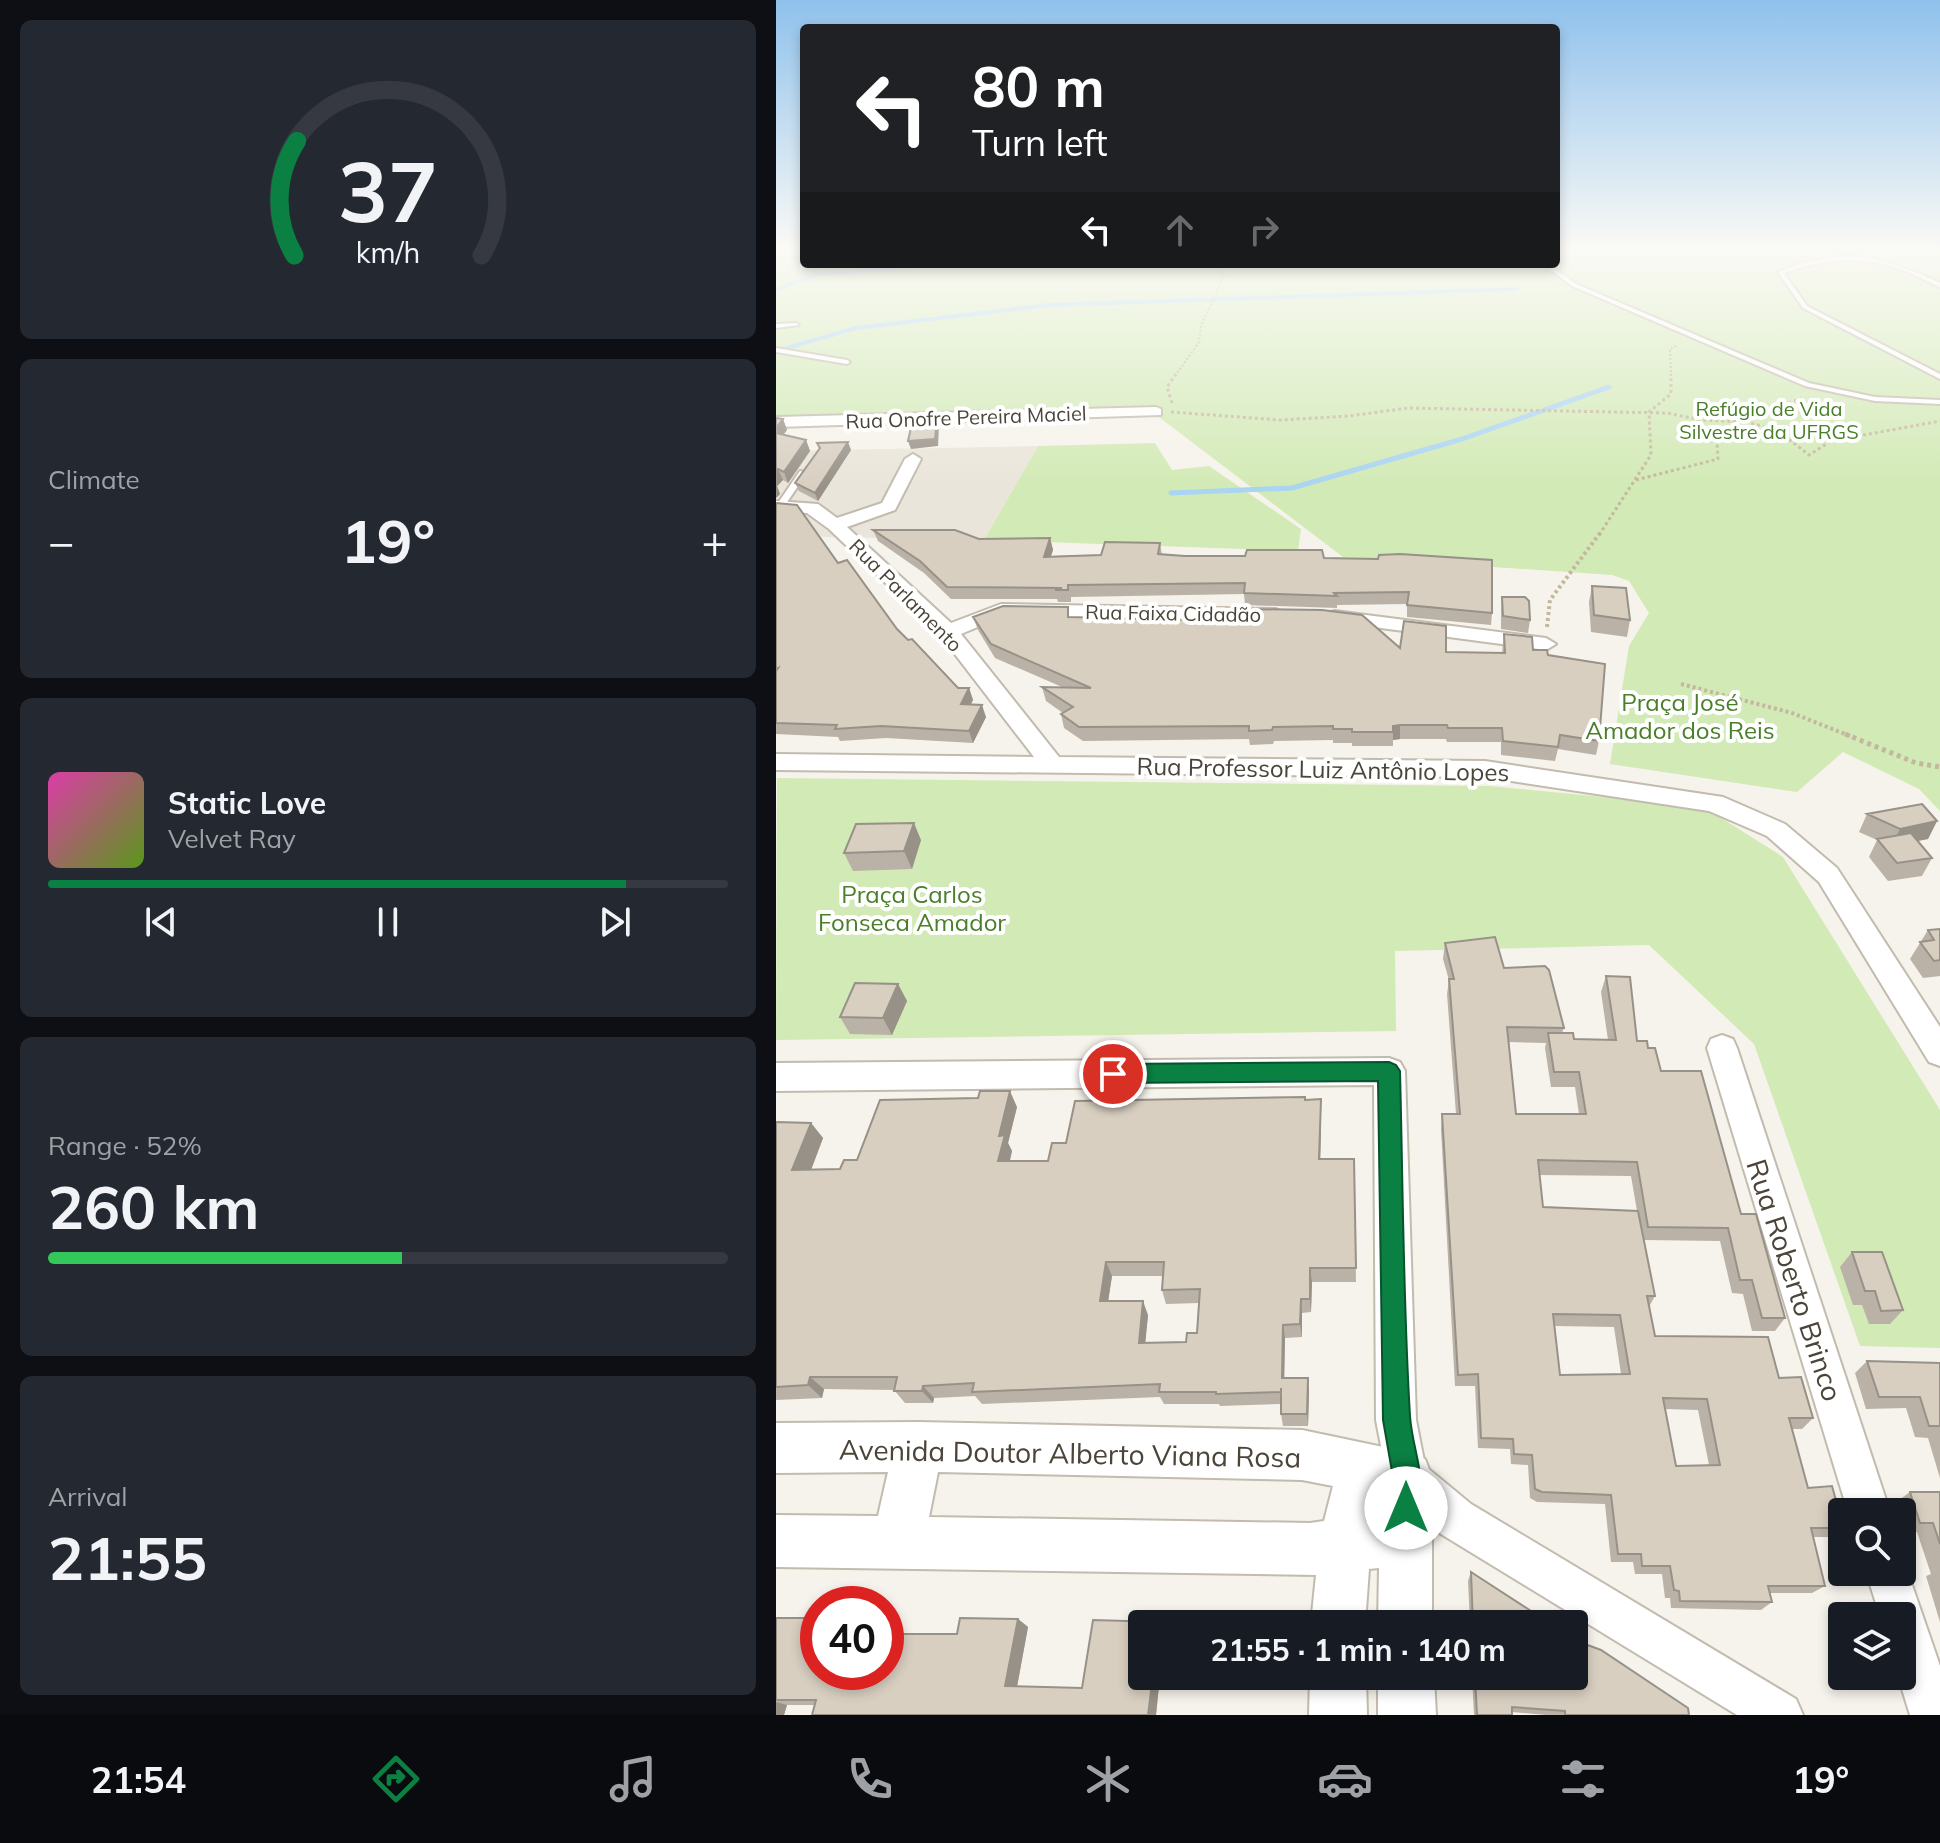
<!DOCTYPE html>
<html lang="en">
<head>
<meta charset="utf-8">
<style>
	:root { --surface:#171b24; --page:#242831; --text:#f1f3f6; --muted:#9ea1a6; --line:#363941; --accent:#0b8043 }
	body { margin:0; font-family:Mulish,sans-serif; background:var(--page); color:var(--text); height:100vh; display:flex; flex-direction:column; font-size:30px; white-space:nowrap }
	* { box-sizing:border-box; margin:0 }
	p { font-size:26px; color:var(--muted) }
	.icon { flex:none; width:44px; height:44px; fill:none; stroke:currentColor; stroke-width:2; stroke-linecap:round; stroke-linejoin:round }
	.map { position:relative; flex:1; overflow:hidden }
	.sheet { display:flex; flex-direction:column; gap:20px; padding:20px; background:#0d0f14; width:776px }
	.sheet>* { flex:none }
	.hud { position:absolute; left:24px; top:24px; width:760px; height:244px; border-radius:8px; box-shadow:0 4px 12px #0003; background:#202124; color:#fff; overflow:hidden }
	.controls { position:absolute; left:1052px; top:1498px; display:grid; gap:16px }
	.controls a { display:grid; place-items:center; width:88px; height:88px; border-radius:8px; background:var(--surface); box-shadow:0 4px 12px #0003; font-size:40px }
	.speed { position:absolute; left:24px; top:1586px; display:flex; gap:16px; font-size:40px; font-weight:700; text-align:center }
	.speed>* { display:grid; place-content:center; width:104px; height:104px; border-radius:50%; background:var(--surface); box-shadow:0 4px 12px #0003; line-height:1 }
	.speed .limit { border:12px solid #d22; background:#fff; color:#111 }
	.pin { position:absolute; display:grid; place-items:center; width:68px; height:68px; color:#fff; margin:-34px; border:4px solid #fff; border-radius:50%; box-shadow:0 2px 8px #0007 }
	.me { position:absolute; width:88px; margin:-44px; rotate:0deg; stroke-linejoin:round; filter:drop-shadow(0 0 6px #0008) }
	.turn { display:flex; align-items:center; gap:28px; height:168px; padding:0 40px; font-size:36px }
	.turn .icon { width:104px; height:104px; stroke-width:2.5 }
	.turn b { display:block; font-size:56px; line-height:68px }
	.lanes { display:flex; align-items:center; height:76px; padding:0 40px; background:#0003; justify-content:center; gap:40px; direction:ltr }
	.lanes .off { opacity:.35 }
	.big { font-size:60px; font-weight:700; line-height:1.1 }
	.sheet .tile { flex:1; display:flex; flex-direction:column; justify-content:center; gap:12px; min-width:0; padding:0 28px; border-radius:12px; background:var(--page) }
	.sheet .dial { align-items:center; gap:0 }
	.dial svg { height:208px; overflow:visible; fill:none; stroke:var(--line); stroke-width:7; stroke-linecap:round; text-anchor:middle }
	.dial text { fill:var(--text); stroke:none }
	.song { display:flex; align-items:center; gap:24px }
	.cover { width:96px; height:96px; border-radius:12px; background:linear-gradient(135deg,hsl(320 70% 55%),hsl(90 70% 35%)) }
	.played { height:8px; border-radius:4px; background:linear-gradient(90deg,var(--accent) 85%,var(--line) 85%) }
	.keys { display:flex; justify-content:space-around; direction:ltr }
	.heat { display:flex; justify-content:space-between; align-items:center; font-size:44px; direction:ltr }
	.charge { height:12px; border-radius:6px; background:linear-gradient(90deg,#34c759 52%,var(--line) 0) }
	.trip { position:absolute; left:352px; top:1610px; width:460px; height:80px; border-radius:8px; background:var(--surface); box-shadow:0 4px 12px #0003; font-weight:700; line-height:80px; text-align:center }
	.menu { display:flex; height:128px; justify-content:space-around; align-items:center; background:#090b0e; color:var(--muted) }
	.menu .icon { width:56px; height:56px }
	.menu .on { color:var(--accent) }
	.menu b { font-size:36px; color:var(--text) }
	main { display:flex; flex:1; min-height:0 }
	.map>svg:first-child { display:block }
	.residential { fill:#eae5da }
	.green { fill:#d2eab5 }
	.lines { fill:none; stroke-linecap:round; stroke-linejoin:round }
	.stream-far1 { stroke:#a9d4f2; stroke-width:4 }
	.stream { stroke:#a9d4f2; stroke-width:5 }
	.service-casing { stroke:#c2bbae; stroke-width:4 }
	.minor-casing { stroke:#c2bbae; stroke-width:4 }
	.tertiary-casing { stroke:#c2bbae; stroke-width:4 }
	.path-far3 { stroke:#c4b79f; stroke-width:2; stroke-dasharray:2 2; stroke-linecap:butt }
	.path-far2 { stroke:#c4b79f; stroke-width:3; stroke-dasharray:3 3; stroke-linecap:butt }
	.path-far1 { stroke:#c4b79f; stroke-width:4; stroke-dasharray:3 3; stroke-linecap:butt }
	.path { stroke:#c4b79f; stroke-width:5; stroke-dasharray:4 4; stroke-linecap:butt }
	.service { fill:#fff; fill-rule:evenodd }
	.minor { fill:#fff; fill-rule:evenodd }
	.tertiary { fill:#fff; fill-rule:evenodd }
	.wall { fill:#bab2a6; fill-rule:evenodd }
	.shaded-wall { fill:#979187 }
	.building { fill:#d8cfc1; stroke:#979187; stroke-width:2; fill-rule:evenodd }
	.route { fill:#0b8043; stroke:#07532c; stroke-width:2 }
	.labels { text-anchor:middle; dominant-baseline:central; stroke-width:8; stroke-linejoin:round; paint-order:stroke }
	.far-park-label { font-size:20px; fill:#4a7f2a; stroke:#fff }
	.far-street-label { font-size:20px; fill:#4b4439; stroke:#fff }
	.park-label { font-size:24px; fill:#4a7f2a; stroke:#fff }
	.street-label { font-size:24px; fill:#4b4439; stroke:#fff }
	.near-street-label { font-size:28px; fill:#4b4439; stroke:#fff }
</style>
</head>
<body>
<main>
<section class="sheet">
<div class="tile dial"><svg viewBox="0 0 100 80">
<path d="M14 69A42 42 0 1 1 86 69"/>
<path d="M14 69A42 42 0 0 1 15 25" stroke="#0b8043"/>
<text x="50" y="56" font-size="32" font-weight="700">37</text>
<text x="50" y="72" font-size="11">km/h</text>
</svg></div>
<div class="tile"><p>Climate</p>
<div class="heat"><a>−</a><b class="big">19°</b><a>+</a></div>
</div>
<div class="tile">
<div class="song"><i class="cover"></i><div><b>Static Love</b><p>Velvet Ray</p></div></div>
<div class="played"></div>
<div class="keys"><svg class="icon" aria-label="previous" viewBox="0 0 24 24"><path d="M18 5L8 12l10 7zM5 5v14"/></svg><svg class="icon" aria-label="pause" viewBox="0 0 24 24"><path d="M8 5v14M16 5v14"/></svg><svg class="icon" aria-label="next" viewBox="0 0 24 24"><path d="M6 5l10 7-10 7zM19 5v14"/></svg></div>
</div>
<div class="tile"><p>Range · 52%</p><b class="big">260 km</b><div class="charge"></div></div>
<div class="tile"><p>Arrival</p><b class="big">21:55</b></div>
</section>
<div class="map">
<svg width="1164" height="1715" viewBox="0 0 1164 1715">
	<rect width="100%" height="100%" fill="#f6f3ec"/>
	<path class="residential" d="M262,446L208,540L0,536V451Z"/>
	<path class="green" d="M0,249H28V264H780V249H1164V811L1143,789L1067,752L1021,792L834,764L853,646L873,613L853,581L836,575L567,557L371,408L0,418Z
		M379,443L396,470L433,466L525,529L522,551L208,540L262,446Z
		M1,778L714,786L928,807L1007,857L1164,1110V1348L1084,1346L978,1044L873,945L619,951L620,1031L0,1040Z"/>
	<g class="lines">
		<path class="stream-far1" d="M0,290L41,274L179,264
			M0,351L80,328L273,305L741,289"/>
		<path class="stream" d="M395,493L516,488L686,439L833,387"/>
		<defs>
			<path id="service" d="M1067,256C1102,257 1132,268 1164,283V287C1150,281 1138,274 1124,269C1084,255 1047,259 1008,273L1031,306L1164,374V379L1027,308L1002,272L1027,263Z
				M767,264H773L800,284L1033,383L1099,397L1164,400V404L1099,401L1029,386L796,286Z
				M0,324L20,323L23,325L0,328Z
				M0,348L71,360L74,362L71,364L0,352Z
				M24,471L31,473L7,508H1L0,506Z"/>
			<path id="minor" d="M380,407L385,409V415L0,427V417Z
				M137,454L145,459L119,510L71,527L175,623L225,604L500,609L510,615L500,621L228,616L185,634L283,757L709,761L947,797L1009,824L1061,868L1164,1027V1066L1153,1062L1043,882L991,836L933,811L709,777L0,770V754L258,757L165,636L53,529L31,513L0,511V501L42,504L61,518L106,503L129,459Z
				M559,611L770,638L780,644L770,650L552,621L549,617L552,613Z
				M946,1035L957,1039L961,1048L1114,1512H1072L931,1048L935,1039Z
				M613,1058L624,1062L629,1071L640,1420L649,1466L695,1504L1020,1699L1027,1715H961L665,1534L617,1491L611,1477L600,1420L598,1085L0,1091V1063Z
				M1126,1556L1164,1666V1715H1134L1122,1676H1126V1616H1104L1090,1572H1126Z"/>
			<path id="tertiary" d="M142,1422L526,1430L631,1452L649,1459L656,1477V1624H602L603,1568L593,1569L589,1624H535L540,1575L0,1567V1515L102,1516L112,1472L0,1473V1423ZM162,1472L526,1480L557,1486L548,1521L534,1523L153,1517ZM605,1497V1515L601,1516Z
				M534,1676H590L591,1715H533Z
				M602,1676H658L660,1715H602Z"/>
		</defs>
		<use href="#service" class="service-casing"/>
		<use href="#minor" class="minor-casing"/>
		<use href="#tertiary" class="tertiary-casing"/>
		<path class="path-far3" d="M399,376L423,342L425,326L448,276L438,264
			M895,376L894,349L901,345"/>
		<path class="path-far2" d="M396,403L391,387L400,374
			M395,412L504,420L573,416L632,408L891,413L925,420L970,422L1001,430L1033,455L1055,441L1164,421
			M860,480L942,459L941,441L960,420L1028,398
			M823,535L875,455L873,412L895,394V374"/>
		<path class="path-far1" d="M771,627L774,600L824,533
			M905,684L1016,713L1074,736"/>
		<path class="path" d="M1069,734L1140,763L1164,767"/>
		<use href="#service" class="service"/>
		<use href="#minor" class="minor"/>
		<use href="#tertiary" class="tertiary"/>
	</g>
	<path class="wall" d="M0,418L7,419L11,430L7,435L30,440L34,451L12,483L7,480L1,486L4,494L0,498Z
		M41,443L75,450L42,501L23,491L19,483L43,449Z
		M0,503L62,563L121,629L182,688H193L197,700L194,704L210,717L197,743L110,738L64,741L62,737L0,734Z
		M97,530L203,539L274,538L277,550L275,556L325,555L384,543L386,555L548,558L716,613L715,625L631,617V604L561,605V608L469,605L468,594L295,597V602H282L281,599H175L148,573L102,541Z
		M816,586L854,620L851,637L815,632L813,602Z
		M726,597L754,620L752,633L725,629V610Z
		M197,617H294L670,652L726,653L728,634L757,650L772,655L823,741L820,755L782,749L779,761L725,755V742H671L670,739H624L617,740V746H576V743H557V740L498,741L497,744L474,745L473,739L307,741L288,728L285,714L287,713L270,701L266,687H286L219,658L202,630Z
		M1091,814L1161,821L1152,839L1141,841L1156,858L1146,876L1112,881L1093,857L1101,840L1083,832Z
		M145,840L136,869L77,871L68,853Z
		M1164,929V976L1147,978L1134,959L1152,930Z
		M669,943L728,968L788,1028L786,1033L798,1039L832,1040L825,992L830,976L861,1041L872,1048L965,1214L1009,1318L999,1331H976L967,1294L956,1293L944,1241L868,1240L879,1296L873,1307L879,1336L1003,1378L1037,1418L1026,1429H1016L1032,1488L1066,1522V1530L1055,1537H1037L1049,1586L1036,1593H994L996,1602L985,1610L895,1608L894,1598H889L886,1574H859L857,1562H835L829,1504L761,1502L754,1498L752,1465L735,1464L734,1449L702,1448L699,1386H679L665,1129L666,1114H680L671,994L673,980L667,959ZM733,1042L770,1043L769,1048L775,1087H799L803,1114H740ZM763,1175L855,1176L861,1211L767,1207ZM779,1326L838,1327L845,1374L784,1375ZM889,1409L922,1410L933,1465L900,1466Z
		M122,984L131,1001L116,1035L74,1034L64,1017Z
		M529,1100L545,1115L544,1159H578L580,1282H536L535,1312L526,1313V1337L509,1338L508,1378L533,1390L532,1426H507L505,1414V1404L444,1406L443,1404H388L384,1397L206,1404L199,1396L158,1398L157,1403H129L118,1390L48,1389L46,1398L0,1400V1122L35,1123L47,1138L35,1170L64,1169L81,1160L241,1107L232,1143L236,1151L234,1161H272L290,1143ZM336,1276H387L386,1290L390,1304L423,1303L421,1333L410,1342L369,1343L372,1315L332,1301Z
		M1076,1252L1127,1310L1114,1324H1093L1086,1305H1077L1064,1267Z
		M1091,1361L1164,1363V1478L1152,1438L1139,1437L1130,1408L1090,1409L1079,1373Z
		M1134,1492H1164V1622L1150,1576L1155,1574L1141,1532H1130L1126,1521V1512H1123L1120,1502Z
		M695,1572L772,1624H694L692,1581Z
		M0,1618H42V1672H110V1634H181L184,1618L242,1619L252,1627L241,1687L306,1688L317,1620L384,1622L385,1624H366V1676H384L380,1715H36L39,1705H11L8,1715H0Z
		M696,1676H798L913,1715H770L736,1712V1715H698Z"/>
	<path class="shaded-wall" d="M161,417L163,425L162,446L135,449L132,441Z
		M7,419L11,430L1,443L0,428Z
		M30,440L34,451L12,483L8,472Z
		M72,442L75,450L42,501L39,493Z
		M2,469L7,480L1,486L4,494L0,498V472Z
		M274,538L277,550L271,568L268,557Z
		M193,688L197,700L189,716L185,704Z
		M206,705L210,717L197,743L193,731Z
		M624,725V739L617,740V726Z
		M1161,821L1152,839L1115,846L1124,829Z
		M138,823L145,840L136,869L128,851Z
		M122,984L131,1001L116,1035L107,1018Z
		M234,1091L241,1107L232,1143L236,1151L230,1176L222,1161L223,1136Z
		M545,1099V1115L544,1175L543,1159Z
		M35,1123L47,1138L29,1186L16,1170Z
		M330,1262L336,1276L330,1315L324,1301Z
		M534,1268L536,1282L535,1312L534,1299Z
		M525,1299L526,1313V1337L524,1324Z
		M367,1301L372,1315L368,1356L363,1343Z
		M507,1325L509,1338L508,1390L506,1378Z
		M34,1377L48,1389L46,1398L32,1385Z
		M532,1378L533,1390L532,1426L531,1414Z
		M147,1386L158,1398L157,1403L146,1391Z
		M242,1619L252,1627L240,1692L229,1686Z
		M377,1676H384L380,1715H372Z
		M0,1702L11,1705L8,1715H0Z"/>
	<path class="building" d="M161,417L159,439L132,441L137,419Z
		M0,418L7,419L0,428Z
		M0,433L30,440L8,472L2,469L0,472Z
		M72,442L39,493L19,483L44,448L41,443Z
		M0,503L21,505L62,563L71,560L121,629L132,640L136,639L182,688H193L185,704L206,705L193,731L105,726L59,729L61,725L0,723V671L2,668L0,669Z
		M97,530H179L203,539L274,538L268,557L325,555L329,542L384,543L382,554L409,556H469L471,550H546L548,558L602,559L603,555L624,554L716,560V613L631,605L633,592L558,593L561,596L468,593L469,583L292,585V590H279L286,588L171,587L144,561Z
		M816,586L850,588L854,620L818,615Z
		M726,597H749L753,601L754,620L727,616Z
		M227,606L292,607V617L463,621L465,609L546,610L586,615L624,648L628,621L670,626V652L729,653L728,634L756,637L757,650H771L772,655L829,664L823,741L784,735L782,747L727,741L726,728H672L671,725H624L617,726V732H576V729H557V726L497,727L496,730L473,731V726L303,727L285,714L297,707L266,687L315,688L215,644L197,617Z
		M1146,804L1161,821L1124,829L1091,814Z
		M138,823L128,851L68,853L80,824Z
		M1135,833L1156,858L1121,863L1101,839Z
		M1164,929V960L1158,961L1144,942L1158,940L1152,930Z
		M719,937L728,968L769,966L773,970L788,1028L731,1027L740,1114H810L803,1072H778L772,1033H797L798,1039L840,1040L830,976L854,977L861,1041H871L872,1048H879L885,1071H925L965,1214H980L1009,1318H986L976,1280H964L952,1228L872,1227L861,1162L762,1160L767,1207L862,1211L879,1296H871L879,1336L992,1337L1003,1378L1025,1377L1037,1418H1013L1032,1488L1056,1486L1066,1522V1528H1035L1049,1586H992L996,1602L904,1601L903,1591L898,1590L894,1566H866L865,1554H842L835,1495L766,1492L759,1489L756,1455L738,1454L737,1439L705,1438L702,1374L682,1375L666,1114H684L673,979H678L669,943ZM777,1314L844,1315L854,1374L784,1375ZM887,1398L931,1399L944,1465L900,1466Z
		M79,983L122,984L107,1018L64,1017Z
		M204,1091H234L223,1136L229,1135L222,1161H272L276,1143H290L299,1101L529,1097V1100L545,1099L543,1159H578L580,1268H534V1299H525L524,1324L507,1325L506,1378H532L531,1414H505V1388V1392L440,1394V1392H383L384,1384L196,1392L198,1383L147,1386L146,1391H118L121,1377H34L32,1385L0,1387V1122L35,1123L16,1170L64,1169L68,1160H81L104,1100L202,1098ZM330,1262H388L386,1290L424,1289L421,1333H411L410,1342L363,1343L367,1301H324Z
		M1076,1252H1106L1127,1310L1105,1311L1099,1291H1089Z
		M1091,1361L1164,1363V1426H1153L1144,1397H1103Z
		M1134,1492H1164V1544L1157,1523H1144Z
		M695,1572L772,1622V1624H697Z
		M0,1618H42V1672H110V1634H181L184,1618L242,1619L229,1686L306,1688L317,1620L384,1622L383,1624H366V1676H377L372,1715H36L40,1700H0Z
		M798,1640L825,1650L912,1708L913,1715H789V1711L736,1707V1715H701L699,1676H798Z"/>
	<linearGradient id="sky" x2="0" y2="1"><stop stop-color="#8fc1ec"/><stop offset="0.51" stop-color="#fbfaf6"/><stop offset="1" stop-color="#fbfaf6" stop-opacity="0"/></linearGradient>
	<rect width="1164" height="489" fill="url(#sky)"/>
	<path class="route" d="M613,1062L620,1065L624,1071C627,1186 627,1301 634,1416C636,1450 654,1484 640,1518L630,1522L620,1518L615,1508L617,1477L607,1420L602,1081L337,1083L329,1080L326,1074L329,1067L337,1064Z"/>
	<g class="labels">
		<g class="far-park-label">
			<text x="993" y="408">Refúgio de Vida<tspan x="993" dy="23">Silvestre da UFRGS</tspan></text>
		</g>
		<g class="far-street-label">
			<text transform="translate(190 417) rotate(-2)">Rua Onofre Pereira Maciel</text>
			<text transform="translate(130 595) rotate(45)">Rua Parlamento</text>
			<text transform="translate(397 613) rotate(1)">Rua Faixa Cidadão</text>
		</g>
		<g class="park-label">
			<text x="904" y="702">Praça José<tspan x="904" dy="28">Amador dos Reis</tspan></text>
			<text x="136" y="894">Praça Carlos<tspan x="136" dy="28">Fonseca Amador</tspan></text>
		</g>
		<g class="street-label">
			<text transform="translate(547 769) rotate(1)">Rua Professor Luiz Antônio Lopes</text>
		</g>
		<g class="near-street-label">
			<text transform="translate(1019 1280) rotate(72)">Rua Roberto Brinco</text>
			<text transform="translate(294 1453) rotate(1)">Avenida Doutor Alberto Viana Rosa</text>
		</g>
	</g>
</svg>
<div class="controls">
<a><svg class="icon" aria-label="search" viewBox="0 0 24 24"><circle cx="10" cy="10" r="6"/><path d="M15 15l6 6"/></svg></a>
<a><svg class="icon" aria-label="layers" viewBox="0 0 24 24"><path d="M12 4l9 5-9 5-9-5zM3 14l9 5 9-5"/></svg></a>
</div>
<div class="speed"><div class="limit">40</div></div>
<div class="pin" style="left:337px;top:1074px;background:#d93025"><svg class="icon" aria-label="arrive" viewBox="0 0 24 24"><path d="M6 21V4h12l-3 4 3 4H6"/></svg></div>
<svg class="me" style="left:630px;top:1508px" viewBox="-20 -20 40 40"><circle r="19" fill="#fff"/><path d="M0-13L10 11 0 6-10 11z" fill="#0b8043"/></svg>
<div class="trip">21:55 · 1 min · 140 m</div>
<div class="hud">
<div class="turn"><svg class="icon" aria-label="left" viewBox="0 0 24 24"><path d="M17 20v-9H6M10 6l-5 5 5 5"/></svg><div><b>80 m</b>Turn left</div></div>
<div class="lanes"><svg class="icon" aria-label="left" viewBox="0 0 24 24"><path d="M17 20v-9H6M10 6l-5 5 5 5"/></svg><svg class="icon off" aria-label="ahead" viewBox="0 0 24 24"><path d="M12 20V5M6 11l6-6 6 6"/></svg><svg class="icon off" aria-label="right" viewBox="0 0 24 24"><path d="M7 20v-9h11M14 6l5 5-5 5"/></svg></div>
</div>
</div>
</main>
<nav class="menu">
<b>21:54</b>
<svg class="icon on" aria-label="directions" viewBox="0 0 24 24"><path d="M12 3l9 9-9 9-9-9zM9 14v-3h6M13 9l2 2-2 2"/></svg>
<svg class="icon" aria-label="music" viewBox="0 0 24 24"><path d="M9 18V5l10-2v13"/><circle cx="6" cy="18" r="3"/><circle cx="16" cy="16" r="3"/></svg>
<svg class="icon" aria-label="phone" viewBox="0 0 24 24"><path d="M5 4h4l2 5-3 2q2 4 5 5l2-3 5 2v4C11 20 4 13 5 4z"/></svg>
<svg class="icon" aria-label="climate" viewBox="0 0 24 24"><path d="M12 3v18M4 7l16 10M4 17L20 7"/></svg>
<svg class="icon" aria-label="car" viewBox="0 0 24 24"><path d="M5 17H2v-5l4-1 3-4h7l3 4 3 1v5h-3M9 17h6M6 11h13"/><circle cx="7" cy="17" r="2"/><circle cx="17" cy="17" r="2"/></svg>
<svg class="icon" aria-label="filters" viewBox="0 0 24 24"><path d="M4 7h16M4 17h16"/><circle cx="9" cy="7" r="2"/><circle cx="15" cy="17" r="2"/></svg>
<b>19°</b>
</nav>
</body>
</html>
